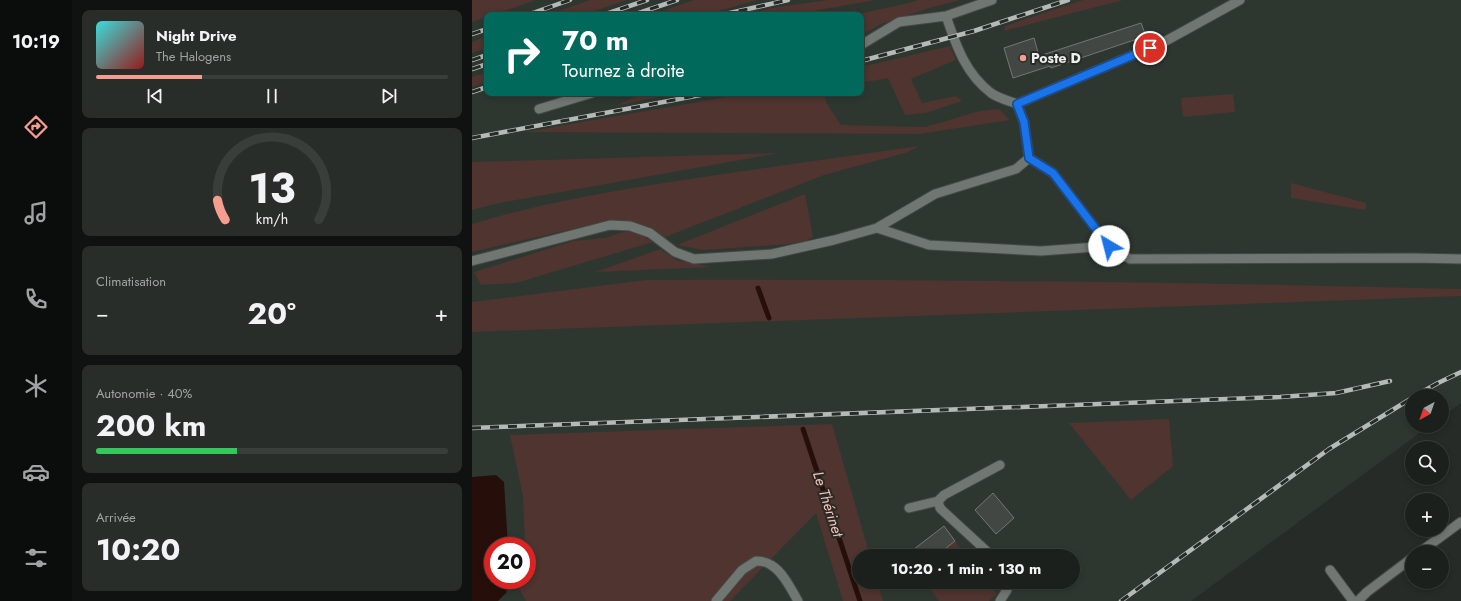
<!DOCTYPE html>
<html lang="fr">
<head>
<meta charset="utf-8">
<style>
	:root { --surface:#1c201d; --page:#292d2a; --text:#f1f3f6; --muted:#a0a3a4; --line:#3a3e3b; --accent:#f59d8f }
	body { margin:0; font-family:Jost,sans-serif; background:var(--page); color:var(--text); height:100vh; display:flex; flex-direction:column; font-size:15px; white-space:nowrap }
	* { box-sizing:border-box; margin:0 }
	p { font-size:13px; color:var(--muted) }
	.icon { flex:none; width:22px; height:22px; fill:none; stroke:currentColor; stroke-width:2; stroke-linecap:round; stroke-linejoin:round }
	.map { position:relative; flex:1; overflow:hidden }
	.side { display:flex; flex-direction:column; gap:10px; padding:10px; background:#0f1210; width:400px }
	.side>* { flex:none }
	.banner { position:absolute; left:12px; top:12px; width:380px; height:84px; border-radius:8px; box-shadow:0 2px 6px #0003,0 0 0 1px var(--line); background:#00695c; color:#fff; overflow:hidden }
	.needle { width:26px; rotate:220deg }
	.fabs { position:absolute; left:933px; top:389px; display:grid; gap:8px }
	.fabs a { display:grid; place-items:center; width:44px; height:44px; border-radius:50%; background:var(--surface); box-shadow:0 2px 6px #0003,0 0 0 1px var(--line); font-size:20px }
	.speed { position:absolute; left:12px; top:537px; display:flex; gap:8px; font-size:20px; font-weight:700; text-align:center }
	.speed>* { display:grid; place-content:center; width:52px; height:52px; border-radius:50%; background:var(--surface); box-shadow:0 2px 6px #0003,0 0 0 1px var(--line); line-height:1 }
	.speed .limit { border:6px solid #d22; background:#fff; color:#111 }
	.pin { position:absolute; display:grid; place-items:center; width:34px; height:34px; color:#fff; margin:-17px; border:2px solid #fff; border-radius:50%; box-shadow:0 1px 4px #0007 }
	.me { position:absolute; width:44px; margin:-22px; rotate:323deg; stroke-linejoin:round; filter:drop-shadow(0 0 3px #0008) }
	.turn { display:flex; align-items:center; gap:14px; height:84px; padding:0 12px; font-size:18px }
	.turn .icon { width:52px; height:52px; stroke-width:2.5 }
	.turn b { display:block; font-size:28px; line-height:34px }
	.big { font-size:30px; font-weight:700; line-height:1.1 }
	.side .tile { flex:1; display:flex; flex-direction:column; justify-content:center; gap:6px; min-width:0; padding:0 14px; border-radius:8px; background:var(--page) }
	.side .dial { align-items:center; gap:0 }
	.dial svg { height:104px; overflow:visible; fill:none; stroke:var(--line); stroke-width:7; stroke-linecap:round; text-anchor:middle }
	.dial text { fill:var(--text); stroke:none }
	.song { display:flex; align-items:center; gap:12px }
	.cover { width:48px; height:48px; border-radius:6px; background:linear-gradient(135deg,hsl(180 70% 55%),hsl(0 70% 35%)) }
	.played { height:4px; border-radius:2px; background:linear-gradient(90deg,var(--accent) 30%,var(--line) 30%) }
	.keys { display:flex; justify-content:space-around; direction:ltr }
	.heat { display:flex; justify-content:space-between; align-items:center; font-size:22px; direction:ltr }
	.charge { height:6px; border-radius:3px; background:linear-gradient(90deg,#34c759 40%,var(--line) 0) }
	.trip { position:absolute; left:380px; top:549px; width:228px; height:40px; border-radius:20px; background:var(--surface); box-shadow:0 2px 6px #0003,0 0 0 1px var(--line); font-weight:700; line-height:40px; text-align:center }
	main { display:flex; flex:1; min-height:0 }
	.tabs { display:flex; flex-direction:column; width:72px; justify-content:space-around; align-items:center; background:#0b0d0c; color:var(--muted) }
	.tabs .icon { width:28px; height:28px }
	.tabs .selected { color:var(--accent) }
	.tabs b { font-size:18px; color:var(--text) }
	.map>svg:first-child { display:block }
	.built { fill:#2d3730; fill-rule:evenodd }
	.green { fill:#4f342f }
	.water { fill:#260f0b }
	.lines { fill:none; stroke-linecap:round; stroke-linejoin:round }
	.stream { stroke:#260f0b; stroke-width:5 }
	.building { fill:#424743; stroke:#727773 }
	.service-casing { stroke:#444845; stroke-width:11 }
	.service { stroke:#707671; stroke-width:9 }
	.rail-casing { stroke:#b6bab7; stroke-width:4.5 }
	.rail { stroke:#262b27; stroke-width:3; stroke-dasharray:9; stroke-linecap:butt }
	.route-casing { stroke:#114b97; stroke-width:10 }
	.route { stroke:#1a73e8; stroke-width:7 }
	.poi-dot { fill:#f59d8f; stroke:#262b27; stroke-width:1.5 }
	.labels { text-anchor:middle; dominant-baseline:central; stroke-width:4; stroke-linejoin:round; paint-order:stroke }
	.poi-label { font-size:14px; font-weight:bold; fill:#edf0ee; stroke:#262b27; text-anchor:start }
	.water-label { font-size:15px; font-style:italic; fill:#fabeb4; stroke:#262b27 }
</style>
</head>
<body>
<main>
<nav class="tabs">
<b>10:19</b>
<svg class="icon selected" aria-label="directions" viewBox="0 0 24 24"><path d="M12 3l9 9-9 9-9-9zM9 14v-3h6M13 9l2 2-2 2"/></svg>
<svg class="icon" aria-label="music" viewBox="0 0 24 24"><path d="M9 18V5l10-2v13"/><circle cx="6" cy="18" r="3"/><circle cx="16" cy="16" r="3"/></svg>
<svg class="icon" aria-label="phone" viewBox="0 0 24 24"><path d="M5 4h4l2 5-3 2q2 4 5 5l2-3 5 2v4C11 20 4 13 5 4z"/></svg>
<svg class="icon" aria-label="climate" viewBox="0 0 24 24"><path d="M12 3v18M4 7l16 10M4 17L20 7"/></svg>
<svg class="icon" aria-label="car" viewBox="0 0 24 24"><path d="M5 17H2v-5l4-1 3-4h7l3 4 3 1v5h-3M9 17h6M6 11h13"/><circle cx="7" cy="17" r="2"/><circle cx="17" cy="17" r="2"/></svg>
<svg class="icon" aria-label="filters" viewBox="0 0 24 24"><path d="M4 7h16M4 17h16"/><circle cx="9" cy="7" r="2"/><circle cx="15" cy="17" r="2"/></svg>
</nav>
<section class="side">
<div class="tile">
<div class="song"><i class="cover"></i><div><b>Night Drive</b><p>The Halogens</p></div></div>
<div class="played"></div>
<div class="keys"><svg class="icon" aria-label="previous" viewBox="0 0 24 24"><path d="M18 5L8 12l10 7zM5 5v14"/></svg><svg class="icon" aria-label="pause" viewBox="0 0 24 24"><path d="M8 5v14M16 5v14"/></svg><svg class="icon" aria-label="next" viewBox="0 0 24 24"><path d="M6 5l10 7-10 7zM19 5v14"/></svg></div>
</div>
<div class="tile dial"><svg viewBox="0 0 100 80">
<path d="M14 69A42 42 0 1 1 86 69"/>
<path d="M14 69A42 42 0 0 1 8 54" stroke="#f59d8f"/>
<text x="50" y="56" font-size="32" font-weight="700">13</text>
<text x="50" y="72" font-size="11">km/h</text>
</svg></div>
<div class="tile"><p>Climatisation</p>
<div class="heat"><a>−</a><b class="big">20°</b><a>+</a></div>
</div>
<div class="tile"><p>Autonomie · 40%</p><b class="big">200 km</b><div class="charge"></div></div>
<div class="tile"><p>Arrivée</p><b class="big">10:20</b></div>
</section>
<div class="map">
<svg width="989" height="601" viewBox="0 0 989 601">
	<rect width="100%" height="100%" fill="#262b27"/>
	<path class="built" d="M0,0H989V403L970,417V396H940V426H957L719,601H0ZM15,15H389V93H15ZM21,546H55V580H21ZM387,556H601V582H387Z"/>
	<path class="green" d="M0,0H64L21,15H15V17L0,22Z
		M118,0H155L111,15H76Z
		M222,0H285L233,15H179Z
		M356,0H404L318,15H273L299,8Z
		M446,0H488L454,9L409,24L389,35V15H381L437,3Z
		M611,0H651L532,31L533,26Z
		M15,36V48L0,53V42Z
		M478,46L484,60L439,79L450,103L484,96L490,101L454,113L433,115L416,78L389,83V67Z
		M15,72V82L0,87V77Z
		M172,93H208L143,106Z
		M278,93H352L355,104L369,125L453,127L508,111L527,109L538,120L447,134L53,132Z
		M761,94L763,112L711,117L709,98Z
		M448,146L433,153L352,175L193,237L178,227L162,222H131L0,252V224C68,203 140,191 211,180C290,168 369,157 448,146Z
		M307,153L22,204L0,210V162Z
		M819,183L894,203V210L819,198Z
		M333,194L341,237L331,243L232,250L205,245Z
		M151,232H163L181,242L44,283L9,285L2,272L101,241L132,238Z
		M188,249L206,261L217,262L239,267L124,272Z
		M174,280C445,279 717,282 989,289V296L0,332V302Z
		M697,419L701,466L659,500L597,423Z
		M360,424L398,556H387V582H406L411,601H371L344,513L258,601H54L44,583L45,580H55V546H53L51,496L38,435Z
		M483,541L495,556H464Z
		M453,582H515L525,594L517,601H467Z"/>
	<path class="water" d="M24,475L32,482L36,546H21V580H37L34,593L26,601H0V477Z"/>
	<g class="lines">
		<path class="stream" d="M286,288L297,318
			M331,429L388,601"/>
	</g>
	<path class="building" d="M669,23L674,36L579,68L578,66L541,78L532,48L562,38L567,56Z
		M521,493L542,518L524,534L503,510Z
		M472,526L483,541L464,556H433Z"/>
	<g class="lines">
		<defs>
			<path id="service" d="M520,0L474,16C484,45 493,73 519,93C526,98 537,101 545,104L552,122L557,158L581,173L637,246L658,259L942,258L989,259
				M389,45L427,22L474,16
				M545,104L692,42L768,0
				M67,109L120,93
				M405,228L463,194L544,169L557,158
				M0,261L138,225L158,226L178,233L203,252L222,259L300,254L362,240L405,228L457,245L569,251L637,246
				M437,508L466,501
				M948,552L989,522
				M520,556L471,511L468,508L466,501L472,495L528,465
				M858,570L881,601
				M244,601L270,570L284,561C289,561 295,562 299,565C311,572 319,589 326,601
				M528,601L535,590L537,582
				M886,601L895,592L940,558"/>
		</defs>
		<use href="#service" class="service-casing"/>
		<use href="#service" class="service"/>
		<defs>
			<path id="rail" d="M55,15L98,0
				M131,15L175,0
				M161,15L205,0
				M249,15L316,0
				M0,34L15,29
				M0,60L15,55
				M389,61L502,31L596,0
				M0,69L15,64
				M0,92L15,87
				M0,138L239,93
				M943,396L966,383L989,372
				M0,428L808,397L864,393L918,381
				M649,601L857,449L940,398"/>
		</defs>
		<use href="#rail" class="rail-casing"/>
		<use href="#rail" class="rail"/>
	</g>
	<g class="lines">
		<defs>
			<path id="route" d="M637,246L581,173L557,158L552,122L545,104L678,48"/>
		</defs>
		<use href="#route" class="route-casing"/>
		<use href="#route" class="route"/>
	</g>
	<circle class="poi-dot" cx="551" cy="58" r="4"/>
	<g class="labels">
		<g class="poi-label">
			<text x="559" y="58">Poste D</text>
		</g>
		<g class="water-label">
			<text transform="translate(356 504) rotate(72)">Le Thérinet</text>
		</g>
	</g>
</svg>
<div class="fabs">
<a><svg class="needle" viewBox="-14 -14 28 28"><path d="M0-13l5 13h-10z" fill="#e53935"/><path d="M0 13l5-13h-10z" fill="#a0a3a4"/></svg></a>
<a><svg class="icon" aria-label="search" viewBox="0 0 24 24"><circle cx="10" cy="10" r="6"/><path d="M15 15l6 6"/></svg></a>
<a>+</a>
<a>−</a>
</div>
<div class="speed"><div class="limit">20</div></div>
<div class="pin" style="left:678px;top:48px;background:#d93025"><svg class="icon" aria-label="arrive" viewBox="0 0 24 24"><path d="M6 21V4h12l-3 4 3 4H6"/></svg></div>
<svg class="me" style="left:637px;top:246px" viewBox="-20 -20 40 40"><circle r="19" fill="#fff"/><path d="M0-13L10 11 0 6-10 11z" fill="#1a73e8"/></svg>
<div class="trip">10:20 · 1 min · 130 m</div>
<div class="banner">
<div class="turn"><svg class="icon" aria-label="right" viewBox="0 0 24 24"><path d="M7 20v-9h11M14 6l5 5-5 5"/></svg><div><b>70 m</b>Tournez à droite</div></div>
</div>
</div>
</main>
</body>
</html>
